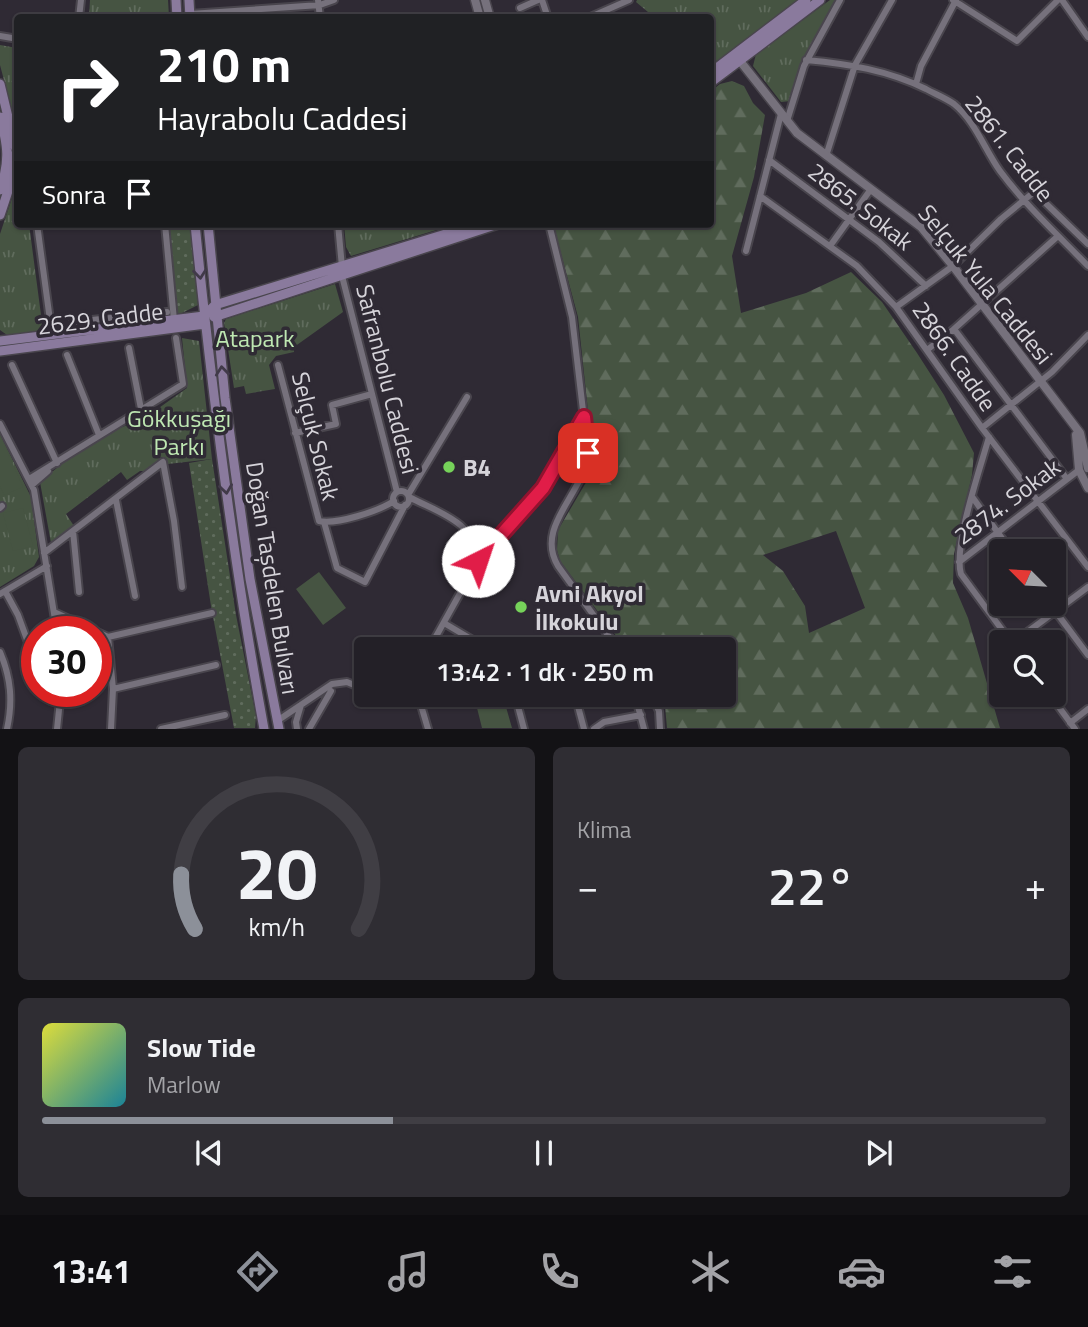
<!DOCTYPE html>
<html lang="tr">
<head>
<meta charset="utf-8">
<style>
	:root { --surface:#232027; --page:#2f2d33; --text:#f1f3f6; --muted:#a3a3a7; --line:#403e44; --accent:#8c9099 }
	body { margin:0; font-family:"Titillium Web",sans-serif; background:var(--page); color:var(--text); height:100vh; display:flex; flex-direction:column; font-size:26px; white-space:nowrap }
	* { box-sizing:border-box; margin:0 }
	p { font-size:23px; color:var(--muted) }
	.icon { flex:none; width:38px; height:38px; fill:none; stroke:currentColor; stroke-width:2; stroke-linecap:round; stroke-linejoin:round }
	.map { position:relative; height:729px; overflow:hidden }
	.details { display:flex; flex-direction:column; gap:18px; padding:18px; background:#131215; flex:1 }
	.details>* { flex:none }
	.hud { position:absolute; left:14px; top:14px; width:700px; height:214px; border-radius:7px; box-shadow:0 2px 5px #0004,0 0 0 2px var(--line); background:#202124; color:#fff; overflow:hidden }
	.needle { width:46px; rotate:294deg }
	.controls { position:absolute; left:989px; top:539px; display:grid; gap:14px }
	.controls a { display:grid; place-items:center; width:77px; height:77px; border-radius:7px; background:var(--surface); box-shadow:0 2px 5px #0004,0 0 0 2px var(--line); font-size:35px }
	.speed { position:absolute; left:21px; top:616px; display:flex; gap:14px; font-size:35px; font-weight:700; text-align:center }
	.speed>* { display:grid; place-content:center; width:91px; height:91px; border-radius:50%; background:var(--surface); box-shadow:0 2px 5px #0004,0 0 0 2px var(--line); line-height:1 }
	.speed .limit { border:10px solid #d22; background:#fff; color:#111 }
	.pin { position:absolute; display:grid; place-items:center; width:60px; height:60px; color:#fff; margin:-30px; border-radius:14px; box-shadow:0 4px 10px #0006 }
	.me { position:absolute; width:77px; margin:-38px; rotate:41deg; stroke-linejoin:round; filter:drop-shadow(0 0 5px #0008) }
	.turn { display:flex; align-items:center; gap:24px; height:147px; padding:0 28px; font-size:32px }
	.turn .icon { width:91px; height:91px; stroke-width:2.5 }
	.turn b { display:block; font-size:49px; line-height:60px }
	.then { display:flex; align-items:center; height:66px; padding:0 28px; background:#0003; gap:14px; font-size:26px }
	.big { font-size:52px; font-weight:600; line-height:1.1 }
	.details .tile { flex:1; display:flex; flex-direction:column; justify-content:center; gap:10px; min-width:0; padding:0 24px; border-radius:10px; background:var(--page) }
	.details .dial { align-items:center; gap:0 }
	.dial svg { height:182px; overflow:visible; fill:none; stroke:var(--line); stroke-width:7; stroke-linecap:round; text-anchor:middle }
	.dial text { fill:var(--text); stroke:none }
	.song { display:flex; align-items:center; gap:21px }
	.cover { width:84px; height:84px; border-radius:10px; background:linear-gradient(135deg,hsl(60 70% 55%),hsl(190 70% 35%)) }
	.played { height:7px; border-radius:4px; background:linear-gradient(90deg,var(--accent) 35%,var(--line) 35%) }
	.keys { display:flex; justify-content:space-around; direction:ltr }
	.heat { display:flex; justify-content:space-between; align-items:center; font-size:38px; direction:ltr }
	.details .tiles { flex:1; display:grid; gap:18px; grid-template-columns:1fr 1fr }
	.tile:last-child { grid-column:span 2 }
	.trip { position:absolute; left:354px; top:637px; width:382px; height:70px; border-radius:7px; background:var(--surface); box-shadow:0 2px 5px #0004,0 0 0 2px var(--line); font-weight:600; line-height:70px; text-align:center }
	.tabs { display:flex; height:112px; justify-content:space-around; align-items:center; background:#0e0d10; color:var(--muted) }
	.tabs .icon { width:49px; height:49px }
	.tabs .selected { color:var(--accent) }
	.tabs b { font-size:32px; color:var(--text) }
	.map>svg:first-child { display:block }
	.grass { fill:url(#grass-dots) }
	.forest { fill:url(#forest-firs); fill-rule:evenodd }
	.park { fill:url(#park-tufts) }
	.garden { fill:#465442 }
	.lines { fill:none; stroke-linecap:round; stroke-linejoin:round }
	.minor-casing { stroke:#49454d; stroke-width:10 }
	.tertiary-casing { stroke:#49454d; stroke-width:11 }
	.secondary-casing { stroke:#49454d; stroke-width:12 }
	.minor { stroke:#76717c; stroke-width:6 }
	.tertiary { stroke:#76717c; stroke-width:8 }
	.secondary { stroke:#8a7a9d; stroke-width:9 }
	.oneway { stroke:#413a49 }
	.route-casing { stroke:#92132f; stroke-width:18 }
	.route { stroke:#e11d48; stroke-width:12 }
	.poi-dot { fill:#76d25a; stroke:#2f2a34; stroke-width:2.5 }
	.labels { text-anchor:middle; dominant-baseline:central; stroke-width:7; stroke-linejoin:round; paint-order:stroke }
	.street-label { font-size:24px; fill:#d6d4da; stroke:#2f2a34 }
	.park-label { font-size:24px; fill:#bee7b2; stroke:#2f2a34 }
	.poi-label { font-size:24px; font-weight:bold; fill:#d6d4da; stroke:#2f2a34; text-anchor:start }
</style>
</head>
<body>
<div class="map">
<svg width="1088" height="729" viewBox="0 0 1088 729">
	<defs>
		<pattern id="grass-dots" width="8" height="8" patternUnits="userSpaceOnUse" patternTransform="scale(1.75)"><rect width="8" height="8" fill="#465442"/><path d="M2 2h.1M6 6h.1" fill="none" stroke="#606c5d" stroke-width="1.8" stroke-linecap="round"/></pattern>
		<pattern id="forest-firs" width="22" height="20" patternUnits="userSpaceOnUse" patternTransform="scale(1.75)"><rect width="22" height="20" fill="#465442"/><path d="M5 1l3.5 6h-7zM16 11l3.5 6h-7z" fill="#606c5d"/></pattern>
		<pattern id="park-tufts" width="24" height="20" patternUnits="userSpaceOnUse" patternTransform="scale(1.75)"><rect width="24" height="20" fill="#465442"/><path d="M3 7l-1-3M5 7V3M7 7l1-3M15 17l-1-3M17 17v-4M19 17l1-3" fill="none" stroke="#606c5d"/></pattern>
	</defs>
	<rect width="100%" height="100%" fill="#2f2a34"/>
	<path class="grass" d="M168,224H190L198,305L176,316Z
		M212,459L236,615L256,716L255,728H234L211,606L189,463Z"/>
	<path class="forest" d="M732,81L744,86L753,103L765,115L754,177L732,256L741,313L806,293L851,272L882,302L917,353L944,395L974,453L972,475L954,554L953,583L968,618L1000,728H667L665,706L660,695H723V649H626L560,561L557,550L558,530L588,479L593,458L578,317L553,224H710L711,91L720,84ZM836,531L865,608L809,633L805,606L783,571L763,555Z"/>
	<path class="park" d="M90,0H168L169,17H89Z
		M637,0H801L711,70L710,18L654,17L636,2Z
		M830,0H837L802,64L791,101L781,102L753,66L756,54Z
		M0,45L17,48V129L0,65Z
		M17,183L18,224H29L43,330L7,335L0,330V234Z
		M344,224H456L351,256L346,247Z
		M335,284L343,312L294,347V352L276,356L269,365L275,389L246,394L244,386L234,388L224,323L226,319Z
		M182,338L199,341L212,459L168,464L166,458L161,457L148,471H140L127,480L121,472L66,514L74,526L51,543L40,482L70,457L104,434L130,424L153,408L156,410L187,388Z
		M0,434L31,497L39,557L34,566L0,587Z"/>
	<path class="garden" d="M0,435L23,487L4,495L0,486Z
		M23,508L33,546L13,551L3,513Z
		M319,572L346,608L323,625L296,589Z
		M504,700L512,728H482L477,708Z"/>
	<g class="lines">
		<defs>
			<path id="minor" d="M318,0L320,18
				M542,0L548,18
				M953,0L1017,41L1058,0
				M1062,0L1088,37
				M520,8L538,0
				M190,14L320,5L334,0
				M79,18L81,0
				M588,18L629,0
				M0,36L18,39
				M806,60C849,64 887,70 926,89C935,94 946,98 954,104C975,121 985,150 1000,171C1026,206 1058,235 1088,266
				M916,84L921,66L956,0
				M787,121L804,66L840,0
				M826,156L855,65L892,0
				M769,160L879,242L926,286
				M760,196L857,266L896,307L982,428L1088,567
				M37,224L52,335
				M165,224L174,320
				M338,224L342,267
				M549,224L572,317L588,453C585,493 534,526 558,566L618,649
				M830,246L871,189
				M746,251L781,114
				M342,276L397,492
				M896,307L953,266L1001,219L1034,192L1088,244
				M73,322L167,312
				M954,329L1067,479
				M129,348L141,409
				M927,350L954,329L1058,236
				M67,355L99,435
				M12,365L57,463
				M278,365L319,521C336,525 379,511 394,501
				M0,424L34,490L57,632
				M982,428L1052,372L1088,335
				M295,433L336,424L332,405L372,394
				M989,437C980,469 953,546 961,574L1011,642
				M29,479L183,384L176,338
				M32,485L48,471
				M393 499a8 8 0 1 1 16 0a8 8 0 1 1-16 0Z
				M408,495L467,397
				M409,497C439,513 475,521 478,561L429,649
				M973,498L1011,551
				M116,500L135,596
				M0,508L2,506
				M324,522L337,568L365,582L405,505
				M73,531L79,592
				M44,553L163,462L174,521L182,587
				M478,561L543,488L583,418
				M959,562L1079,470
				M5,591L18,615L37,667
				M0,594L47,566
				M1050,604L1088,655
				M54,612L108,637L212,613
				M444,623L488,649
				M108,637L113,689L111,729
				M1014,642L1088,587
				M0,652C11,678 13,701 7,729
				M113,689L216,665
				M378,695H385
				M418,695L428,729
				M515,695L524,729
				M575,695L584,729
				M635,695L644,729
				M651,695L659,711L660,729
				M1050,695L1075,729
				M277,721L332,684L347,682L366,690
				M1070,723L1088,709
				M57,729L61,691
				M161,729L225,715
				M297,729L296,722L301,705
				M309,729L331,691
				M594,729L604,722L641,715"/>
			<path id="tertiary" d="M475,0L480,18
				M485,0L490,18
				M740,61L797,133L921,227L953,266L1080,433L1088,468
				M1076,435L1079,470L1088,488"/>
			<path id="secondary" d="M176,0L177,18
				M189,0L190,18
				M710,73L806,0
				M710,83L820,0
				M0,84L16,150L12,179L0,215
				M0,117C8,146 10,161 0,190
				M195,224C212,393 233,561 264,729
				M208,224L225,398L250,579L279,729
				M214,317L498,224
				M0,341L204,316L215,305L478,224
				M0,351L205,324"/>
		</defs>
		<use href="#minor" class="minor-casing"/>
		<use href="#tertiary" class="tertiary-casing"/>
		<use href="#secondary" class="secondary-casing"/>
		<use href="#minor" class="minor"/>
		<use href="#tertiary" class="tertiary"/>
		<use href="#secondary" class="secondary"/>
	</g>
	<defs><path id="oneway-chevron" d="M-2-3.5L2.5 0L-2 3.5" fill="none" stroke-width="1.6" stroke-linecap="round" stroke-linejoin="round" transform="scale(1.75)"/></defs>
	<g class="oneway">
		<use href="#oneway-chevron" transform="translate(200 274) rotate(84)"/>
		<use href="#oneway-chevron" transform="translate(222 371) rotate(-96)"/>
		<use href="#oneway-chevron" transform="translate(226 489) rotate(82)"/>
	</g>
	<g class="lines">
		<defs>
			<path id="route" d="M478,561L543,488L584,417L588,453"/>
		</defs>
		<use href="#route" class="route-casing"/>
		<use href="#route" class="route"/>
	</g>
	<g class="poi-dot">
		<circle cx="449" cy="467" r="7"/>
		<circle cx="521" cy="607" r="7"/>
	</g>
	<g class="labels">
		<g class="street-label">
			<text transform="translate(1010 148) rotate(52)">2861. Cadde</text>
			<text transform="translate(861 206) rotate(38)">2865. Sokak</text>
			<text transform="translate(986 284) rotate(51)">Selçuk Yula Caddesi</text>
			<text transform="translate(100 318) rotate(-7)">2629. Cadde</text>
			<text transform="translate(955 356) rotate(55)">2866. Cadde</text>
			<text transform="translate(388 379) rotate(76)">Safranbolu Caddesi</text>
			<text transform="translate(316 436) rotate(76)">Selçuk Sokak</text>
			<text transform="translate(1007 501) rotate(-37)">2874. Sokak</text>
			<text transform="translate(273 578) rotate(81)">Doğan Taşdelen Bulvarı</text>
		</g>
		<g class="park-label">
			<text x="255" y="338">Atapark</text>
			<text x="179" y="418">Gökkuşağı<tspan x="179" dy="28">Parkı</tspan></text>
		</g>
		<g class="poi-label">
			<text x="463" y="467">B4</text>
			<text x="535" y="593">Avni Akyol<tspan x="535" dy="28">İlkokulu</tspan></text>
		</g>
	</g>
</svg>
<div class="controls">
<a><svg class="needle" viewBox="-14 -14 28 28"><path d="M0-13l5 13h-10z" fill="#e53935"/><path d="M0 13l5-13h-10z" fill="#a3a3a7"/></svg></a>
<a><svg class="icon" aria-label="search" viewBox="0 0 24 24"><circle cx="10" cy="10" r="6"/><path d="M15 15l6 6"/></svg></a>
</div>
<div class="speed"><div class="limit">30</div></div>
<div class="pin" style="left:588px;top:453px;background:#d93025"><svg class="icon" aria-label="arrive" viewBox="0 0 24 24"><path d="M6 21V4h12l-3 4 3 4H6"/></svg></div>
<svg class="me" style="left:478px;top:561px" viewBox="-20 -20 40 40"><circle r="19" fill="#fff"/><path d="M0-13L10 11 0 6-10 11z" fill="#e11d48"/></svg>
<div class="trip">13:42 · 1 dk · 250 m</div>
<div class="hud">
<div class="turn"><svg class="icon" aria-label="right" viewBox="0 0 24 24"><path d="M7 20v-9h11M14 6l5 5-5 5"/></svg><div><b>210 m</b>Hayrabolu Caddesi</div></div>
<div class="then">Sonra<svg class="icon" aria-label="arrive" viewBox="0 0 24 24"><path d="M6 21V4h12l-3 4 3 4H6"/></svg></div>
</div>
</div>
<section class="details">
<div class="tiles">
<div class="tile dial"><svg viewBox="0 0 100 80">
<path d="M14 69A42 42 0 1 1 86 69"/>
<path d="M14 69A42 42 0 0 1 8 45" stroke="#8c9099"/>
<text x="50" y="56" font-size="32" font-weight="700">20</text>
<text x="50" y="72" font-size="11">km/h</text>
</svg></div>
<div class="tile"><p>Klima</p>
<div class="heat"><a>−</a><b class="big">22°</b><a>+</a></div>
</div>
<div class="tile">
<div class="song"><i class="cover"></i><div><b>Slow Tide</b><p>Marlow</p></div></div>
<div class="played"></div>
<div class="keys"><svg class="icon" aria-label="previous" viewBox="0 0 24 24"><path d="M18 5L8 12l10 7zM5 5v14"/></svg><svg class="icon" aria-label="pause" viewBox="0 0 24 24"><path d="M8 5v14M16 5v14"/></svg><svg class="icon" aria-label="next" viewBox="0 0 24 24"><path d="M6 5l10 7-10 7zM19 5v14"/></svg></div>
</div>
</div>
</section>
<nav class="tabs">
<b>13:41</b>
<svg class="icon selected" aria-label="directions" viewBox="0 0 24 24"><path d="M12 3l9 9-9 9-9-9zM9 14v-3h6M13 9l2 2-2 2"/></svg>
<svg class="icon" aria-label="music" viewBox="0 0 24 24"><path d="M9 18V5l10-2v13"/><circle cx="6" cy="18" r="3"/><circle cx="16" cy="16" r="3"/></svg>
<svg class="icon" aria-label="phone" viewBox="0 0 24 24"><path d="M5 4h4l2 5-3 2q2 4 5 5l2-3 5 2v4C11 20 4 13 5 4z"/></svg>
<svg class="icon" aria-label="climate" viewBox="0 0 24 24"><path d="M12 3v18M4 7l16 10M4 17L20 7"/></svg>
<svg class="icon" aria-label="car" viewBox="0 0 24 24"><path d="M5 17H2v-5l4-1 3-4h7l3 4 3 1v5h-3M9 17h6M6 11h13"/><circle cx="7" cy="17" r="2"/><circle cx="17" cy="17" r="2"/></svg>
<svg class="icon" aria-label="filters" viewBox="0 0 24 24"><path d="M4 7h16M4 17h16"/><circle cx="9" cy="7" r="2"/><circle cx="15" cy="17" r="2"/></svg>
</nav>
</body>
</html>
